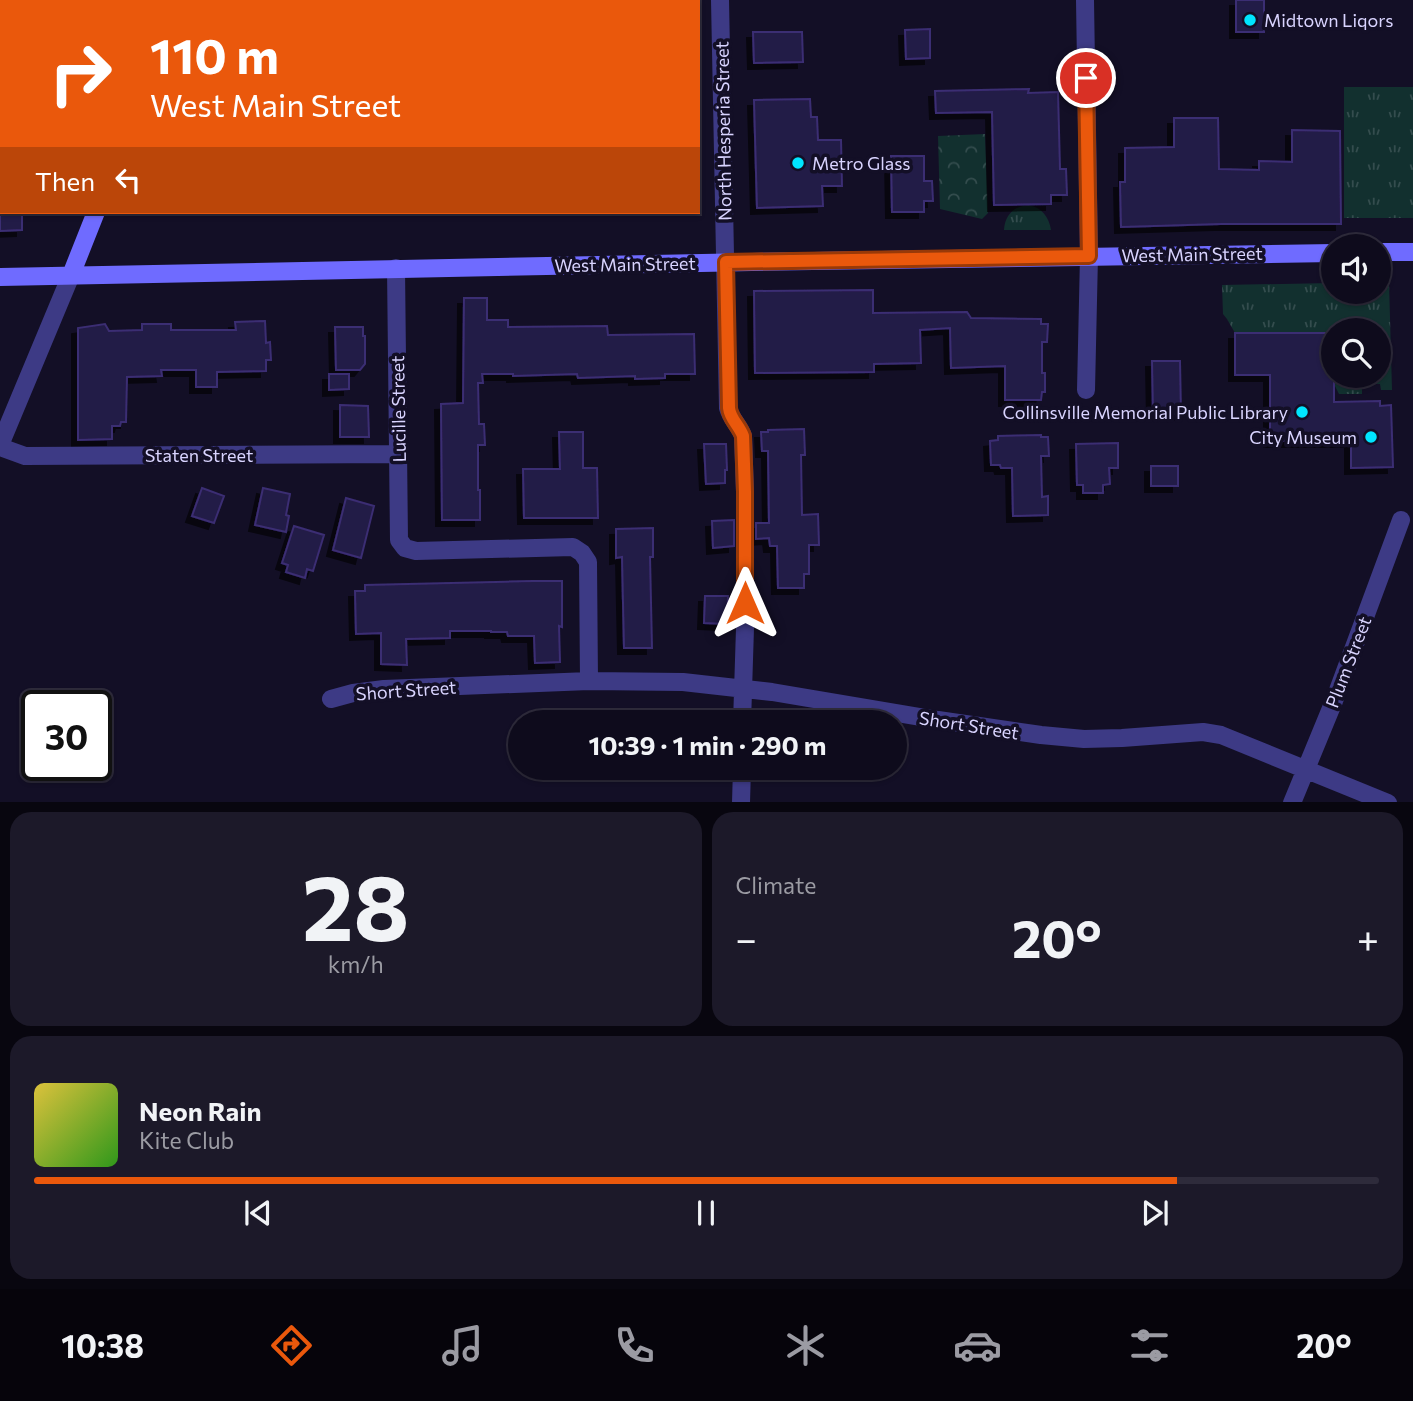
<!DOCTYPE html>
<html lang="en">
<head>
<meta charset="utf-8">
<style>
	:root { --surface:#0e0b1c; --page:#1c1929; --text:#f1f3f6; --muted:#9b9ba3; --line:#2e2b3b; --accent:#ea580c }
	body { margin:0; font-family:Commissioner,sans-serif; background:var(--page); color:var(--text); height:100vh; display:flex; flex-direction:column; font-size:26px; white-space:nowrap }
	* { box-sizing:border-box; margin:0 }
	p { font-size:23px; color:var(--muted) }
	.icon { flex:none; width:38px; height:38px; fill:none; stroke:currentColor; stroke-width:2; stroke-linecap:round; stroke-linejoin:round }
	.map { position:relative; height:802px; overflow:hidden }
	.sheet { display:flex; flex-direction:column; gap:10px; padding:10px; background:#08060f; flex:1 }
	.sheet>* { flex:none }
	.hud { position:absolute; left:0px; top:0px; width:700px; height:214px; box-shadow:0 2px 5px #0004,0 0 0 2px var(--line); background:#ea580c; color:#fff; overflow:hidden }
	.buttons { position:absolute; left:1321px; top:234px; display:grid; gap:14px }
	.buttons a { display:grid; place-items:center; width:70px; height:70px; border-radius:50%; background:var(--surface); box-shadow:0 2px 5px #0004,0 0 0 2px var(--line); font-size:35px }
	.speed { position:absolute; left:21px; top:690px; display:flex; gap:14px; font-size:35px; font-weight:700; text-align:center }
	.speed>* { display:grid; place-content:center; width:91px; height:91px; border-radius:50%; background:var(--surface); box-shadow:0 2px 5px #0004,0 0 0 2px var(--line); line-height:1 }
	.speed .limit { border:4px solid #111; border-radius:10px; background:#fff; color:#111 }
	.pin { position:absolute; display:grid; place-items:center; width:60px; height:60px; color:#fff; margin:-30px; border:4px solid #fff; border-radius:50%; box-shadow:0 2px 7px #0007 }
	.me { position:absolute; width:77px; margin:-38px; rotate:0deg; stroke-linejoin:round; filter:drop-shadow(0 0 5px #0008) }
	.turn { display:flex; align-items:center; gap:24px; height:147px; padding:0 35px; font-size:32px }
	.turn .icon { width:91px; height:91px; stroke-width:2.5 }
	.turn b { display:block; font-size:49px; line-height:60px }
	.then { display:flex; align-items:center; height:66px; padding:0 35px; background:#0003; gap:14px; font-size:26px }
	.big { font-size:52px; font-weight:700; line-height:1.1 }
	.sheet .card { flex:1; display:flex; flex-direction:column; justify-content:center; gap:10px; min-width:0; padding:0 24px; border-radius:21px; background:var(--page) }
	.sheet .dial { align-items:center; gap:0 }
	.dial b { font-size:91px; line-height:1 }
	.song { display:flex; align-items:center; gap:21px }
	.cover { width:84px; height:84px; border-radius:10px; background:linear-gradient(135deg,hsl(50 70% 55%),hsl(110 70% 35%)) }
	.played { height:7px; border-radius:4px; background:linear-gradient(90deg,var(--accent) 85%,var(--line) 85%) }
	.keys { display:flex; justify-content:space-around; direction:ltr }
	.heat { display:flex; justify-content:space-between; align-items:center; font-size:38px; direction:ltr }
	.sheet .tiles { flex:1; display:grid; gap:10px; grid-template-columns:1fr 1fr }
	.card:last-child { grid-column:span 2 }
	.trip { position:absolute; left:508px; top:710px; width:399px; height:70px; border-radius:35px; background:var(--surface); box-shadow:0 2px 5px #0004,0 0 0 2px var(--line); font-weight:700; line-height:70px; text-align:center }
	.menu { display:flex; height:112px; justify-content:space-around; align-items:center; background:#06040b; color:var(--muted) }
	.menu .icon { width:49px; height:49px }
	.menu .active { color:var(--accent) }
	.menu b { font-size:32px; color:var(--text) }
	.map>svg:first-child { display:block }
	.grass { fill:url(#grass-tufts) }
	.park { fill:url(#park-crowns) }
	.building { fill:#241b47; stroke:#3b2d73; stroke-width:2; filter:url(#shadow) }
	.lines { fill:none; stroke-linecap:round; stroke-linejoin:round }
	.street { stroke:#3d3a85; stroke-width:18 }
	.secondary { stroke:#6f6bff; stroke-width:18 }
	.route-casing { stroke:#983908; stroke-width:18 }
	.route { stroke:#ea580c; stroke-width:12 }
	.poi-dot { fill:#00e5ff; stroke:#130f26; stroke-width:2.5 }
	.labels { text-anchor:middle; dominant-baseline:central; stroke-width:7; stroke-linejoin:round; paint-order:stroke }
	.poi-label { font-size:18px; fill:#d9d4ff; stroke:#130f26; text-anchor:start }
	.street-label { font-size:18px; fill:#d9d4ff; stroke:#130f26 }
</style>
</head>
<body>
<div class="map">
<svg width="1413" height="803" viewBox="0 0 1413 803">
	<defs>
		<pattern id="grass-tufts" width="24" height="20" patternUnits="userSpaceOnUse" patternTransform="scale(1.75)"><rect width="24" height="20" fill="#12302f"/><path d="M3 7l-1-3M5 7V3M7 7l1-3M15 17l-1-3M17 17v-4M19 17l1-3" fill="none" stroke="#344d4e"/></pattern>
		<pattern id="park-crowns" width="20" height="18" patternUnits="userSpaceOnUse" patternTransform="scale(1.75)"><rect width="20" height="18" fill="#12302f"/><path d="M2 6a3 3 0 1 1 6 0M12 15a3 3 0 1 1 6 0" fill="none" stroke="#344d4e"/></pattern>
		<filter id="shadow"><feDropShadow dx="-6" dy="6" stdDeviation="0" flood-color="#0009"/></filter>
	</defs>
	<rect width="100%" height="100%" fill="#130f26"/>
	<path class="grass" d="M1344,87H1413V218H1344Z
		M1029,205C1042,208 1049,217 1051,230H1004C1005,215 1014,206 1029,205Z
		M1379,282H1389L1392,390H1381L1380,384H1362V394H1339L1333,382L1334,376H1379V331H1334L1333,333H1235L1227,319L1223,314L1222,285L1333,283L1334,292H1379Z"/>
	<path class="park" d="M985,134L988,213L982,219L940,209L938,136Z"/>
	<path class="building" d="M1236,0H1264V32H1236Z
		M930,29V58L906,59L905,30Z
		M753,32H802L803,62L754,63Z
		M1029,89L1028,93L1058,92L1060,169H1066L1067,195H1051V204L994,205L992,112L936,113L935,91Z
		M810,99L811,117H817L818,140H841L842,186H822L823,206L757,208L754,100Z
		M1174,118H1218L1219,169L1259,170V161L1292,162V130L1340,131L1341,224H1221L1121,227L1120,182H1125V148L1174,147Z
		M891,156H924V181H932L933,201H924V212H892Z
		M0,212H22V230L0,231Z
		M873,290V313L967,312L971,318L1041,319V324H1048L1047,342H1042V373H1045V392H1042L1041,400H1005V366L951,368L950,328L920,330L921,363L874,364V372L755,373L754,291Z
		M464,298H487V320H508V327L607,326L608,335L694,334L695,374H665V378L635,379V376L578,378L577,374L513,376V374H482L483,383H478L479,424H484L485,445H478V490H480V520H442L441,404L463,403Z
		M265,321L266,343L270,342L271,360H266V371L217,372V387H196V370H161L162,376L127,377L126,422H121L120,426H112V439L78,440V328L105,324L109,331L142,330V324H171V330H236L235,322Z
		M335,327H363V336H365V364L360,370H336Z
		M1235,333H1334V402L1380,401V406L1391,405L1393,467L1351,468V441H1270V375H1235Z
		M1152,361H1180L1181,414H1153Z
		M329,374H349V389L329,390Z
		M340,405L368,406L369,437H340Z
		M804,429L805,455H801L802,515L818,514L819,545H809V574H804V588H778L777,546H770L769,538L756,539V523H769L768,451H762L761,432H768V430Z
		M559,432H583V468H597L598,518H524L523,469H560Z
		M1041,435V437H1048L1049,456H1041L1042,497L1048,496V515L1013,516L1012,468H1001L1000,465H991L990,441L998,440V436Z
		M1118,443V468H1109L1110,484L1103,485V493H1083V485H1077L1076,444Z
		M704,444H726L727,470H725V483L706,484Z
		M1151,466H1178V486H1151Z
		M202,488L224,496L214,523L192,516Z
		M263,488L290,494L286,515L289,516L286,532L255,525Z
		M346,498L374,506L361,558L333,550Z
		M734,520V546L713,548L712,521Z
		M294,526L324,535L313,571L307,569L305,578L286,572L288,565L282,563Z
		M653,528V557H650L652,648H624L622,557L616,558V529Z
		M533,581H562V627L559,626L560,662L535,663L534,636H508L507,632H491V631H450V638L406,639L407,665L381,664V633L356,634L355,591H365V585Z
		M705,596H728L727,624L704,623Z"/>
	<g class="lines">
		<path class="street" d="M720,0L728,408C731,419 739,425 743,436L745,492V628L742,723
			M1085,0L1089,256L1086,390
			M396,268L399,540L405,548L416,551L573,547L582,553L588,562L589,681
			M0,445L71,275
			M0,447L25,456L399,454
			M331,699L353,693L384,689L589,681L683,682L772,692L938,720L1041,735L1084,739L1122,738L1203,732L1221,735L1388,803
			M741,803L742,768
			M1292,803L1334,701L1401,520"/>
		<path class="secondary" d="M179,2L180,0
			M1379,252H1413
			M71,275L96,212
			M0,277L752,262L1334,253"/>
	</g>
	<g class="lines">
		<defs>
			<path id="route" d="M745,603V492L743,436C739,425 730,419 729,408L726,262L1089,256L1086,78"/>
		</defs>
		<use href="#route" class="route-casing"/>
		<use href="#route" class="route"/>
	</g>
	<g class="poi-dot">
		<circle cx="1250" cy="20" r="7"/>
		<circle cx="798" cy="163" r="7"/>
		<circle cx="1302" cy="412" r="7"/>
		<circle cx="1371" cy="437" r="7"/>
	</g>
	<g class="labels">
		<g class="poi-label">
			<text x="1264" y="20">Midtown Liqors</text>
			<text x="812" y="163">Metro Glass</text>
			<text x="1288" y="412" text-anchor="end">Collinsville Memorial Public Library</text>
			<text x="1357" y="437" text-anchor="end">City Museum</text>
		</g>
		<g class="street-label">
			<text transform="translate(723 131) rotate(-91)">North Hesperia Street</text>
			<text transform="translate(1192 254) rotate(-1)">West Main Street</text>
			<text transform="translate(625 264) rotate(-1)">West Main Street</text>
			<text transform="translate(398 409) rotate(-91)">Lucille Street</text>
			<text x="199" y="455">Staten Street</text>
			<text transform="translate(1348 662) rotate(-69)">Plum Street</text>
			<text transform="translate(406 690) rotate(-4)">Short Street</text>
			<text transform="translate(969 725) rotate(9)">Short Street</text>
		</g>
	</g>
</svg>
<div class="buttons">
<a><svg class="icon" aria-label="sound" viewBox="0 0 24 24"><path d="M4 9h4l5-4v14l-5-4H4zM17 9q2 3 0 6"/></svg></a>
<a><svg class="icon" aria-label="search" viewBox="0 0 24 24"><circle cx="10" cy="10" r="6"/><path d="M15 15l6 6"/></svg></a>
</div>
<div class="speed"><div class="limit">30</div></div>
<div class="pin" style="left:1086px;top:78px;background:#d93025"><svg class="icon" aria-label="arrive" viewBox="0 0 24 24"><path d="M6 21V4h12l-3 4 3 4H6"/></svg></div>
<svg class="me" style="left:745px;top:603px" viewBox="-20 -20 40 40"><path d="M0-17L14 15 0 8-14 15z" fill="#ea580c" stroke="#fff" stroke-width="4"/></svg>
<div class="trip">10:39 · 1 min · 290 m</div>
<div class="hud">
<div class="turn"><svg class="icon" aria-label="right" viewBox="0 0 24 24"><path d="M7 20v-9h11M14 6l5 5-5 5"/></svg><div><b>110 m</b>West Main Street</div></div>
<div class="then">Then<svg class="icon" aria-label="left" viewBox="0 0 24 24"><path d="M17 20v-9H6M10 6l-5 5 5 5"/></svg></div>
</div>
</div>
<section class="sheet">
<div class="tiles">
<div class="card dial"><b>28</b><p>km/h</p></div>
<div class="card"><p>Climate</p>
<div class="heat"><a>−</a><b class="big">20°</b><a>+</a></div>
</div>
<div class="card">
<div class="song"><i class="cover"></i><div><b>Neon Rain</b><p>Kite Club</p></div></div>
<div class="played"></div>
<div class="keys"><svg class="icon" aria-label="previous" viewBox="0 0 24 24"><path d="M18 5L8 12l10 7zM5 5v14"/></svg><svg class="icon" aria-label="pause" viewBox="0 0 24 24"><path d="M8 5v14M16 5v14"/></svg><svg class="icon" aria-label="next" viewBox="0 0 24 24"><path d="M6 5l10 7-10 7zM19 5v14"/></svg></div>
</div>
</div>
</section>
<nav class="menu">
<b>10:38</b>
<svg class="icon active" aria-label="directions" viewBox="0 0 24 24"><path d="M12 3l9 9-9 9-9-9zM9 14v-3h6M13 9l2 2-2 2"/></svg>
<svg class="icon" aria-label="music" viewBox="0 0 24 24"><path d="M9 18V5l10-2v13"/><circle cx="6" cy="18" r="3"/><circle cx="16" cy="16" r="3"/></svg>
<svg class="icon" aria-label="phone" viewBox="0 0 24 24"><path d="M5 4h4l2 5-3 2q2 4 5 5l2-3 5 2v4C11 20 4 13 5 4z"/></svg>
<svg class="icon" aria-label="climate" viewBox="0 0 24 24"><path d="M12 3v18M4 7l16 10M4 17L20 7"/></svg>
<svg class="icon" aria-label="car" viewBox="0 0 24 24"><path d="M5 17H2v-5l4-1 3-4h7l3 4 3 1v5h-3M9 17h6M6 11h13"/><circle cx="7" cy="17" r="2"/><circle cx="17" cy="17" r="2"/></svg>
<svg class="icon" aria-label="filters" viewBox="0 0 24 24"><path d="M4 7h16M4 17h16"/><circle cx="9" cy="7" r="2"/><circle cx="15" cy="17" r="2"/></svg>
<b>20°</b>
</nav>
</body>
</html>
